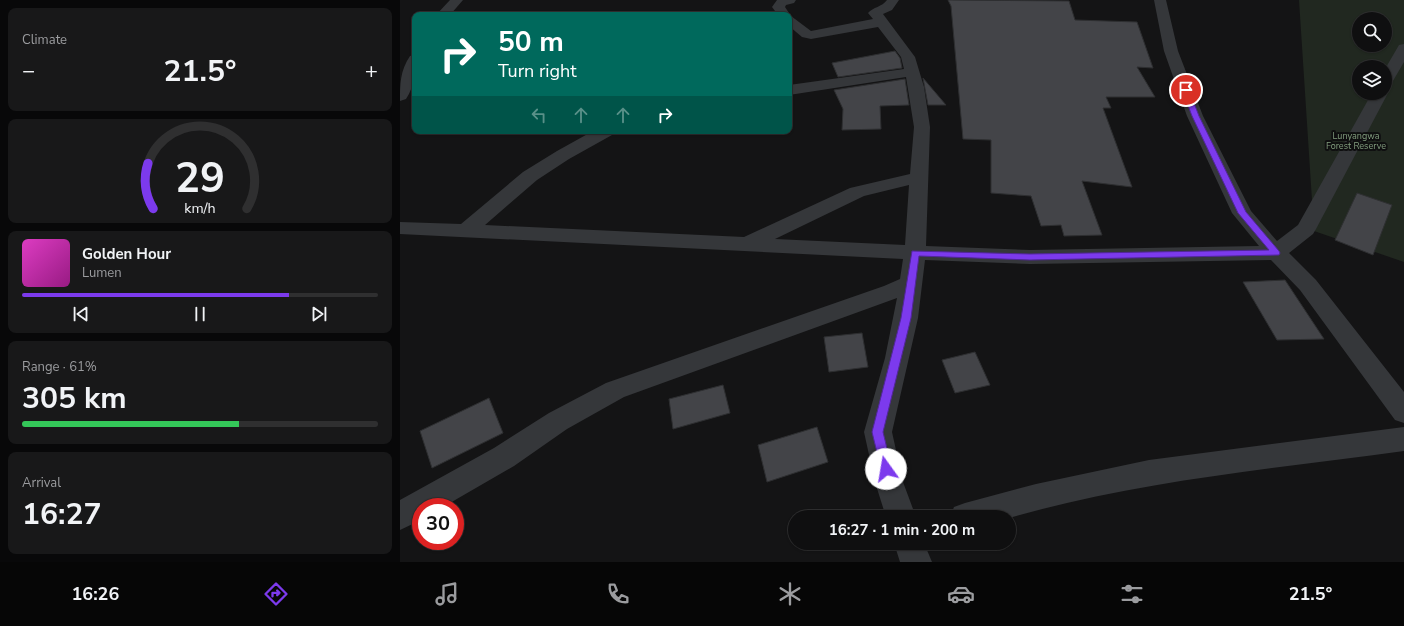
<!DOCTYPE html>
<html lang="en">
<head>
<meta charset="utf-8">
<style>
	:root { --surface:#0f0f10; --page:#181819; --text:#f1f3f6; --muted:#9b9c9f; --line:#2f2f30; --accent:#7c3aed }
	body { margin:0; font-family:"Nunito Sans",sans-serif; background:var(--page); color:var(--text); height:100vh; display:flex; flex-direction:column; font-size:15px; white-space:nowrap }
	* { box-sizing:border-box; margin:0 }
	p { font-size:13px; color:var(--muted) }
	.icon { flex:none; width:22px; height:22px; fill:none; stroke:currentColor; stroke-width:2; stroke-linecap:round; stroke-linejoin:round }
	.map { position:relative; flex:1; overflow:hidden }
	.drawer { display:flex; flex-direction:column; gap:8px; padding:8px; background:#080809; width:400px }
	.drawer>* { flex:none }
	.hud { position:absolute; left:12px; top:12px; width:380px; height:122px; border-radius:8px; box-shadow:0 1px 3px #0004,0 0 0 1px var(--line); background:#00695c; color:#fff; overflow:hidden }
	.fabs { position:absolute; left:952px; top:12px; display:grid; gap:8px }
	.fabs a { display:grid; place-items:center; width:40px; height:40px; border-radius:50%; background:var(--surface); box-shadow:0 1px 3px #0004,0 0 0 1px var(--line); font-size:20px }
	.speed { position:absolute; left:12px; top:498px; display:flex; gap:8px; font-size:20px; font-weight:700; text-align:center }
	.speed>* { display:grid; place-content:center; width:52px; height:52px; border-radius:50%; background:var(--surface); box-shadow:0 1px 3px #0004,0 0 0 1px var(--line); line-height:1 }
	.speed .limit { border:6px solid #d22; background:#fff; color:#111 }
	.pin { position:absolute; display:grid; place-items:center; width:34px; height:34px; color:#fff; margin:-17px; border:2px solid #fff; border-radius:50%; box-shadow:0 1px 4px #0007 }
	.me { position:absolute; width:44px; margin:-22px; rotate:347deg; stroke-linejoin:round; filter:drop-shadow(0 0 3px #0008) }
	.turn { display:flex; align-items:center; gap:14px; height:84px; padding:0 20px; font-size:18px }
	.turn .icon { width:52px; height:52px; stroke-width:2.5 }
	.turn b { display:block; font-size:28px; line-height:34px }
	.lanes { display:flex; align-items:center; height:38px; padding:0 20px; background:#0003; justify-content:center; gap:20px; direction:ltr }
	.lanes .off { opacity:.35 }
	.big { font-size:30px; font-weight:700; line-height:1.1 }
	.drawer .tile { flex:1; display:flex; flex-direction:column; justify-content:center; gap:6px; min-width:0; padding:0 14px; border-radius:8px; background:var(--page) }
	.drawer .dial { align-items:center; gap:0 }
	.dial svg { height:104px; overflow:visible; fill:none; stroke:var(--line); stroke-width:7; stroke-linecap:round; text-anchor:middle }
	.dial text { fill:var(--text); stroke:none }
	.song { display:flex; align-items:center; gap:12px }
	.cover { width:48px; height:48px; border-radius:6px; background:linear-gradient(135deg,hsl(310 70% 55%),hsl(310 70% 35%)) }
	.played { height:4px; border-radius:2px; background:linear-gradient(90deg,var(--accent) 75%,var(--line) 75%) }
	.keys { display:flex; justify-content:space-around; direction:ltr }
	.heat { display:flex; justify-content:space-between; align-items:center; font-size:22px; direction:ltr }
	.charge { height:6px; border-radius:3px; background:linear-gradient(90deg,#34c759 61%,var(--line) 0) }
	.trip { position:absolute; left:388px; top:510px; width:228px; height:40px; border-radius:20px; background:var(--surface); box-shadow:0 1px 3px #0004,0 0 0 1px var(--line); font-weight:700; line-height:40px; text-align:center }
	.dock { display:flex; height:64px; justify-content:space-around; align-items:center; background:#060606; color:var(--muted) }
	.dock .icon { width:28px; height:28px }
	.dock .on { color:var(--accent) }
	.dock b { font-size:18px; color:var(--text) }
	main { display:flex; flex:1; min-height:0 }
	.map>svg:first-child { display:block }
	.green { fill:#212820; fill-rule:evenodd }
	.building { fill:#434448; stroke:#2e2f31 }
	.lines { fill:none; stroke-linecap:round; stroke-linejoin:round }
	.minor { fill:#35373a; fill-rule:evenodd }
	.route { fill:#7c3aed; stroke:#51269a }
	.labels { text-anchor:middle; dominant-baseline:central; stroke-width:4; stroke-linejoin:round; paint-order:stroke }
	.far-park-label { font-size:9px; fill:#839e7f; stroke:#0f0f10 }
</style>
</head>
<body>
<main>
<section class="drawer">
<div class="tile"><p>Climate</p>
<div class="heat"><a>−</a><b class="big">21.5°</b><a>+</a></div>
</div>
<div class="tile dial"><svg viewBox="0 0 100 80">
<path d="M14 69A42 42 0 1 1 86 69"/>
<path d="M14 69A42 42 0 0 1 10 34" stroke="#7c3aed"/>
<text x="50" y="56" font-size="32" font-weight="700">29</text>
<text x="50" y="72" font-size="11">km/h</text>
</svg></div>
<div class="tile">
<div class="song"><i class="cover"></i><div><b>Golden Hour</b><p>Lumen</p></div></div>
<div class="played"></div>
<div class="keys"><svg class="icon" aria-label="previous" viewBox="0 0 24 24"><path d="M18 5L8 12l10 7zM5 5v14"/></svg><svg class="icon" aria-label="pause" viewBox="0 0 24 24"><path d="M8 5v14M16 5v14"/></svg><svg class="icon" aria-label="next" viewBox="0 0 24 24"><path d="M6 5l10 7-10 7zM19 5v14"/></svg></div>
</div>
<div class="tile"><p>Range · 61%</p><b class="big">305 km</b><div class="charge"></div></div>
<div class="tile"><p>Arrival</p><b class="big">16:27</b></div>
</section>
<div class="map">
<svg width="1004" height="562" viewBox="0 0 1004 562">
	<rect width="100%" height="100%" fill="#141415"/>
	<path class="green" d="M899,0H1004V262L914,231ZM959,19H985V45H959ZM959,67H985V93H959Z"/>
	<path class="building" d="M548,0L669,1L675,20L737,22L753,68L737,67L755,97H706L711,108H703L732,187L682,181L702,235L664,236L661,225L641,226L631,196L591,193V140L563,139L551,6Z
		M495,51L500,58L502,68L438,77L432,63Z
		M523,78L546,105H528Z
		M505,79L509,105L480,106L481,129L442,130L443,109L434,90Z
		M957,193L992,205L973,255L935,240Z
		M885,280L924,339L877,340L843,282Z
		M462,333L468,367L429,372L424,337Z
		M575,352L590,385L555,393L542,360Z
		M323,385L330,413L273,429L269,399Z
		M89,398L103,433L32,468L20,431Z
		M417,427L428,462L367,482L358,445Z"/>
	<g class="lines">
		<path class="minor" d="M50,0H63L50,15H36Z
			M377,0H396L394,3L386,5L385,7L391,16L411,31L473,19L468,13C473,7 482,7 487,0H499L492,10L483,14L515,57L524,87L530,127L526,246L630,250L859,246L832,213L787,116L764,51L754,0H766L778,51L803,116L851,211L877,241L898,225L972,93H985L986,90L988,93L916,229L913,234L889,253L916,280L1004,392V423L995,420L900,290L871,260L630,264L525,260L518,318L492,432L503,482L516,517H486L475,482L464,432L485,358L497,298L224,397L167,429L114,466L43,507H21V520L0,530V500L94,448L149,413L206,383L484,286L500,279L503,259L0,234V222L61,224L123,172L157,151L193,131H214L212,135L169,159L137,180L85,225L344,237L450,188L510,174L514,127L506,77L389,95V85L504,69L501,57L478,27L411,39L402,37L389,26V15H378L372,7ZM509,185L505,245L375,239L464,196Z
			M1004,44V62L990,86L985,88V69L999,45Z
			M15,55C15,71 15,86 6,99L0,101C0,84 0,71 10,56Z
			M1004,427V451C872,469 737,481 609,518V517H550L554,507L565,503L636,484L749,460Z
			M494,543H524L532,562H500Z"/>
	</g>
	<path class="route" d="M786,88L789,90L799,116L846,212L879,251L880,253L879,255L630,260L519,256L511,318L483,432L492,469L490,473L486,475L482,473L472,432L501,318L512,251L630,254L869,250L838,213L792,116L782,90Z"/>
	<g class="labels">
		<g class="far-park-label">
			<text x="956" y="136">Lunyangwa<tspan x="956" dy="10">Forest Reserve</tspan></text>
		</g>
	</g>
</svg>
<div class="fabs">
<a><svg class="icon" aria-label="search" viewBox="0 0 24 24"><circle cx="10" cy="10" r="6"/><path d="M15 15l6 6"/></svg></a>
<a><svg class="icon" aria-label="layers" viewBox="0 0 24 24"><path d="M12 4l9 5-9 5-9-5zM3 14l9 5 9-5"/></svg></a>
</div>
<div class="speed"><div class="limit">30</div></div>
<div class="pin" style="left:786px;top:90px;background:#d93025"><svg class="icon" aria-label="arrive" viewBox="0 0 24 24"><path d="M6 21V4h12l-3 4 3 4H6"/></svg></div>
<svg class="me" style="left:486px;top:469px" viewBox="-20 -20 40 40"><circle r="19" fill="#fff"/><path d="M0-13L10 11 0 6-10 11z" fill="#7c3aed"/></svg>
<div class="trip">16:27 · 1 min · 200 m</div>
<div class="hud">
<div class="turn"><svg class="icon" aria-label="right" viewBox="0 0 24 24"><path d="M7 20v-9h11M14 6l5 5-5 5"/></svg><div><b>50 m</b>Turn right</div></div>
<div class="lanes"><svg class="icon off" aria-label="left" viewBox="0 0 24 24"><path d="M17 20v-9H6M10 6l-5 5 5 5"/></svg><svg class="icon off" aria-label="ahead" viewBox="0 0 24 24"><path d="M12 20V5M6 11l6-6 6 6"/></svg><svg class="icon off" aria-label="ahead" viewBox="0 0 24 24"><path d="M12 20V5M6 11l6-6 6 6"/></svg><svg class="icon" aria-label="right" viewBox="0 0 24 24"><path d="M7 20v-9h11M14 6l5 5-5 5"/></svg></div>
</div>
</div>
</main>
<nav class="dock">
<b>16:26</b>
<svg class="icon on" aria-label="directions" viewBox="0 0 24 24"><path d="M12 3l9 9-9 9-9-9zM9 14v-3h6M13 9l2 2-2 2"/></svg>
<svg class="icon" aria-label="music" viewBox="0 0 24 24"><path d="M9 18V5l10-2v13"/><circle cx="6" cy="18" r="3"/><circle cx="16" cy="16" r="3"/></svg>
<svg class="icon" aria-label="phone" viewBox="0 0 24 24"><path d="M5 4h4l2 5-3 2q2 4 5 5l2-3 5 2v4C11 20 4 13 5 4z"/></svg>
<svg class="icon" aria-label="climate" viewBox="0 0 24 24"><path d="M12 3v18M4 7l16 10M4 17L20 7"/></svg>
<svg class="icon" aria-label="car" viewBox="0 0 24 24"><path d="M5 17H2v-5l4-1 3-4h7l3 4 3 1v5h-3M9 17h6M6 11h13"/><circle cx="7" cy="17" r="2"/><circle cx="17" cy="17" r="2"/></svg>
<svg class="icon" aria-label="filters" viewBox="0 0 24 24"><path d="M4 7h16M4 17h16"/><circle cx="9" cy="7" r="2"/><circle cx="15" cy="17" r="2"/></svg>
<b>21.5°</b>
</nav>
</body>
</html>
